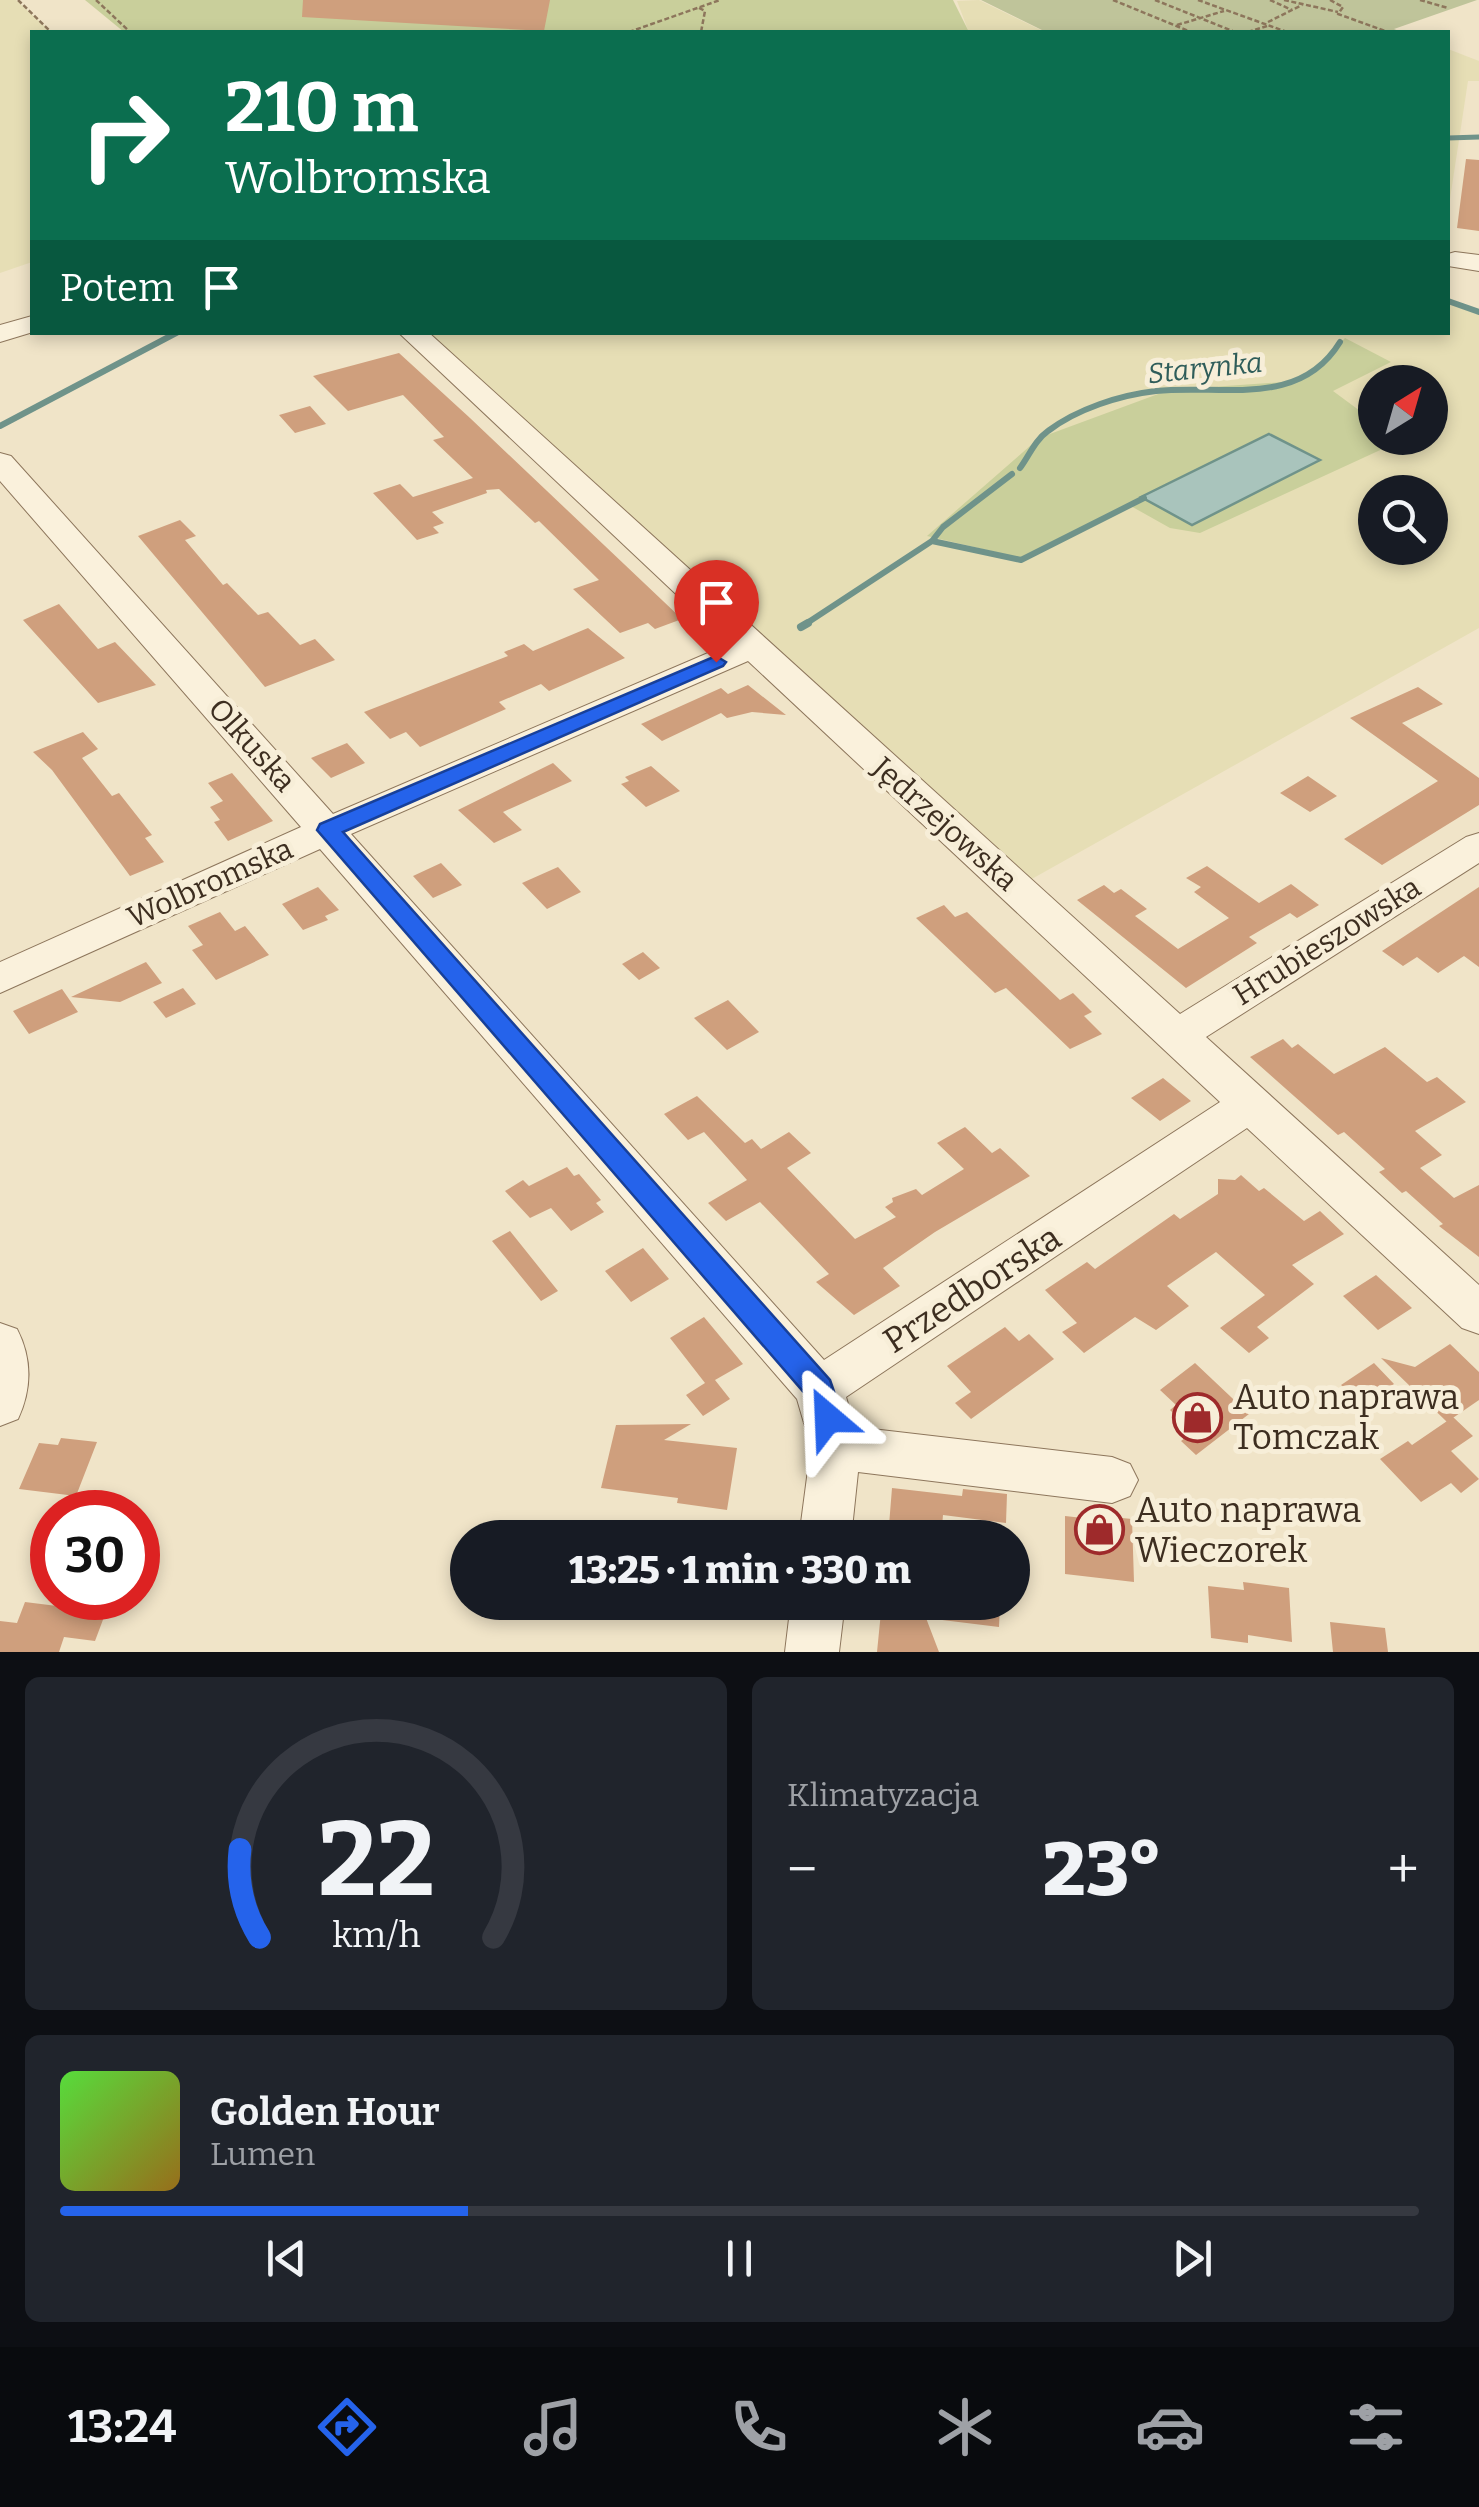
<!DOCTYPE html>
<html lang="pl">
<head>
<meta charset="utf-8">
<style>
	:root { --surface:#171b24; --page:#20242c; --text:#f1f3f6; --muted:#9ea1a6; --line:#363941; --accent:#2563eb }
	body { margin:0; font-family:Bitter,serif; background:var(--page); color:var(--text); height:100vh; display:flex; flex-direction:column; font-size:38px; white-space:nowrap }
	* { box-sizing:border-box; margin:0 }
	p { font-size:32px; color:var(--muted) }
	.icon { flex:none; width:55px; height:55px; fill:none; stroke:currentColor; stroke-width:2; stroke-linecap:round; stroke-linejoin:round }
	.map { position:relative; height:1652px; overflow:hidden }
	.sheet { display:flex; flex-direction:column; gap:25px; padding:25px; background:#0d0f14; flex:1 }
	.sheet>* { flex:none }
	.top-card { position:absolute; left:30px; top:30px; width:1420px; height:305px; border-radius:0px; box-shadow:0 5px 15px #0003; background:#0b6e4f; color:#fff; overflow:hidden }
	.needle { width:65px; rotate:37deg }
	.fabs { position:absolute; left:1358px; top:365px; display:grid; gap:20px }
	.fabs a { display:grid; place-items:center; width:90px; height:90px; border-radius:50%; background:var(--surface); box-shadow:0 5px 15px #0003; font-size:50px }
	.speed { position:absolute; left:30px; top:1490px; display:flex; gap:20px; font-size:50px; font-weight:700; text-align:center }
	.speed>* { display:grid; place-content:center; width:130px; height:130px; border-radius:50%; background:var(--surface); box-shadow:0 5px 15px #0003; line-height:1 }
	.speed .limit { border:15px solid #d22; background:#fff; color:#111 }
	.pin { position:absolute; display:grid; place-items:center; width:85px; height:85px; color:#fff; margin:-102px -42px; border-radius:50% 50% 50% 0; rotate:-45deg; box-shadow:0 0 10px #0007 }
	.pin .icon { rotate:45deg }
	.me { position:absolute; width:110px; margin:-55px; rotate:334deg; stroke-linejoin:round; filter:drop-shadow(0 0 8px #0008) }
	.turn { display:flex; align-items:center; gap:35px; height:210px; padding:0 30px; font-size:45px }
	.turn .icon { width:130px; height:130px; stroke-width:2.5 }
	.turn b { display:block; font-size:70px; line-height:85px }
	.then { display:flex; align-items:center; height:95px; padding:0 30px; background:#0003; gap:20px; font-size:38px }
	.big { font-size:75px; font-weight:800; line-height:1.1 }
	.sheet .widget { flex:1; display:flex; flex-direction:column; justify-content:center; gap:15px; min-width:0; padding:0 35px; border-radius:15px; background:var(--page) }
	.sheet .dial { align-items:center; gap:0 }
	.dial svg { height:260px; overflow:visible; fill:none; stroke:var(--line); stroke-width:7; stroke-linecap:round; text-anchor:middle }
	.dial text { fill:var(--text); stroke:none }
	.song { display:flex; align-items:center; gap:30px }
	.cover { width:120px; height:120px; border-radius:15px; background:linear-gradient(135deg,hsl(110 70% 55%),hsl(40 70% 35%)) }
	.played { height:10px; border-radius:5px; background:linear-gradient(90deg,var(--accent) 30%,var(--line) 30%) }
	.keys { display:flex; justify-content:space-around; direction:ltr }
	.heat { display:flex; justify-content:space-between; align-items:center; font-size:55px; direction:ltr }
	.sheet .tiles { flex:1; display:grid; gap:25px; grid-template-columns:1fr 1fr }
	.widget:last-child { grid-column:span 2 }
	.trip { position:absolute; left:450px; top:1520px; width:580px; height:100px; border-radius:50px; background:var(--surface); box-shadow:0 5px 15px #0003; font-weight:800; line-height:100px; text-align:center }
	.tab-bar { display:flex; height:160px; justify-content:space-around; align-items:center; background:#090b0e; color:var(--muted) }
	.tab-bar .icon { width:70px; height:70px }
	.tab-bar .active { color:var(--accent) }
	.tab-bar b { font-size:45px; color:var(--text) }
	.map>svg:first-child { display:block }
	.farmland { fill:#e6deb5; fill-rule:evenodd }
	.green { fill:#c9cf9b }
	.cemetery { fill:#bfc49a }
	.water { fill:#a9c4bc; stroke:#6f938a; stroke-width:2.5 }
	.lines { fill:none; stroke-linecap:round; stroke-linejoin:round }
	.stream-far2 { stroke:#6f938a; stroke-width:5 }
	.stream-far1 { stroke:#6f938a; stroke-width:6 }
	.stream { stroke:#6f938a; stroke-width:8 }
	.building { fill:#cf9f7d }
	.minor-casing { stroke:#8d765c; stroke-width:2 }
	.path { stroke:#8d765c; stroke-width:2.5; stroke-dasharray:5 2.5; stroke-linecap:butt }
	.minor { fill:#faf1dc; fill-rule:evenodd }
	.route { fill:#2563eb; stroke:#184099; stroke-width:2.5 }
	.labels { text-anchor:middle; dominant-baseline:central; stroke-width:10; stroke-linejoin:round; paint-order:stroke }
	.far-water-label { font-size:28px; font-style:italic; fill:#2f5d5a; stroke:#f7eed8 }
	.street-label { font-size:30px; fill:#3d2e20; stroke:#f7eed8 }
	.near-street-label { font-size:35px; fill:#3d2e20; stroke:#f7eed8 }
	.near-poi-label { font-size:35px; fill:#3d2e20; stroke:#f7eed8; text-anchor:start }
</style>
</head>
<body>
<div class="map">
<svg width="1479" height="1652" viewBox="0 0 1479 1652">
	<rect width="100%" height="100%" fill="#f0e4c8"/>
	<path class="farmland" d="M0,0H16L51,32H32V262L0,273Z
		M979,0L1045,32H962L968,30L957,1Z
		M1448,49L1479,61V81H1468L1448,212Z
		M1448,301L1479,312V628L1030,880L428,333L1448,332ZM1375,382H1430V438H1375ZM1375,492H1430V548H1375Z"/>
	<path class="green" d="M85,0H953L968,30L124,32Z
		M1345,338L1391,362L1333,391L1375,422V438H1392L1389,446L1200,533L1170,528L1129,505L1021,558L927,536L1039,438L1169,390L1284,382L1310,376Z"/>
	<path class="cemetery" d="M981,0H1477L1394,29L1401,32H1046Z"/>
	<path class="water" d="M1269,434L1320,460L1192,525L1141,497Z"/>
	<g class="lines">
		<path class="stream-far2" d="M1448,138L1479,137"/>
		<path class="stream-far1" d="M1448,301L1479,312
			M0,426L178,332
			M1020,468C1029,456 1035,440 1048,431C1077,409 1120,395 1156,391C1222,384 1299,409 1340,342
			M932,541L1021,560L1144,498
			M804,625L932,541L943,527L1012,474"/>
		<path class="stream" d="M801,627L808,623"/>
	</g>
	<path class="building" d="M303,0H550L544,31L302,17Z
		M1466,159L1479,160V231L1457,228Z
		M399,353L470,418L682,619L655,629L648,623L620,633L573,589L599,580L539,521L535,523L499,489L486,490L487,493L432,512L444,523L433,527L439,533L417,540L373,493L400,484L413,497L473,478L433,440L444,437L403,395L348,411L313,376Z
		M310,406L326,424L295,433L279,415Z
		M180,520L196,536L185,540L223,585L227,583L258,615L268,612L300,645L315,639L335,660L265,687L138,536Z
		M59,604L98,649L115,642L156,685L98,703L23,620Z
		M588,628L625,658L549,691L541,684L499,702L506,709L420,747L406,732L390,739L364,712L508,656L504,652L524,644L533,651Z
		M748,685L786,715L752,712L727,718L721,713L662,741L641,724L721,688L728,694Z
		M1418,687L1443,704L1402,723L1479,778V805L1382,865L1344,839L1438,781L1350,718Z
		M83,732L98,749L82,758L112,796L119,793L152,835L145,838L164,862L130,876L52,770L33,752Z
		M347,743L365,763L331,778L311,758Z
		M553,763L572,781L503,812L522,830L494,843L458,810Z
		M651,766L680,791L646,807L621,784L629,781L625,777Z
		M232,773L273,821L228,841L214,822L220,820L210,807L223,801L208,783Z
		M1308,776L1337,796L1310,812L1280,793Z
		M441,863L462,885L433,898L413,876Z
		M1207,866L1259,903L1291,884L1319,905L1297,918L1290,913L1249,937L1257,943L1186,988L1077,900L1104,885L1114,893L1121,889L1147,909L1135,916L1178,949L1229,918L1194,892L1201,887L1186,878Z
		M558,867L581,892L547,909L522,883Z
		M318,887L339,910L325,916L328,920L303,930L282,904Z
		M1479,887V967L1464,956L1438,973L1417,957L1403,966L1382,951Z
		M944,905L955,917L967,912L1060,1000L1073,993L1092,1012L1084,1016L1102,1034L1070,1049L1006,988L995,993L916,918Z
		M220,912L235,931L245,926L269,955L216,980L192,950L203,945L188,926Z
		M643,952L660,968L639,980L622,964Z
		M146,962L162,983L120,1002L71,997Z
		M183,988L196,1004L166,1018L153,1002Z
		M62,989L78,1012L29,1034L13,1011Z
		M728,1000L759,1032L727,1050L694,1018Z
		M1283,1039L1292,1048L1298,1044L1334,1074L1385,1047L1427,1082L1437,1077L1466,1102L1415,1131L1442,1155L1420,1168L1454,1198L1479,1185V1257L1439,1226L1443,1224L1406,1191L1402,1193L1379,1172L1385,1169L1344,1132L1338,1135L1250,1057Z
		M1163,1078L1191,1101L1160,1121L1131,1098Z
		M697,1096L745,1143L752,1139L761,1149L789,1132L811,1153L787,1168L855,1239L896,1217L885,1207L893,1202L892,1198L916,1189L922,1195L964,1169L937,1143L965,1127L992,1153L1000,1148L1030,1176L935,1232L883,1268L900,1286L854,1315L816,1282L829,1274L760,1202L726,1221L708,1203L747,1180L704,1132L688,1140L664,1114Z
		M567,1167L574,1176L579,1174L601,1200L596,1203L604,1212L571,1231L551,1208L530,1218L505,1191L523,1180L529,1186Z
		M1241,1175L1259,1191L1264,1188L1304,1221L1320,1211L1344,1234L1292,1265L1314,1284L1257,1327L1269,1338L1249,1353L1220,1328L1265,1295L1216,1252L1167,1286L1189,1306L1156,1330L1135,1317L1084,1353L1062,1332L1077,1323L1045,1290L1087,1262L1095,1269L1174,1214L1180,1219L1218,1194V1179L1235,1180Z
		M510,1231L558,1291L541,1301L492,1241Z
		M643,1248L669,1279L631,1302L605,1271Z
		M1376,1275L1412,1308L1378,1330L1343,1296Z
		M704,1317L743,1364L715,1380L730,1399L703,1416L686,1395L705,1383L670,1338Z
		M1005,1327L1019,1341L1029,1334L1054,1359L971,1419L955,1403L971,1392L947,1366Z
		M1450,1344L1479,1372V1400L1447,1422L1381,1358L1415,1367Z
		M1195,1363L1249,1414L1196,1455L1181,1441L1193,1432L1170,1410L1176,1405L1160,1390Z
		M1374,1363L1394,1384L1362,1404L1341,1385Z
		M1453,1417L1473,1436L1451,1451L1479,1479L1461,1493L1451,1483L1421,1502L1380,1459L1408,1441L1412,1445Z
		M691,1424L664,1440L737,1448L727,1510L677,1503L678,1498L601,1488L616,1425Z
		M61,1438L97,1442L76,1496L19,1489L39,1443L58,1445Z
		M892,1488L962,1496L963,1489L1007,1494L1006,1523L943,1515L941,1538H888Z
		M1092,1515L1132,1519L1134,1582L1065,1574V1516L1092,1519Z
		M1243,1582L1289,1588L1292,1642L1248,1635V1643L1211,1638L1208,1586L1244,1590Z
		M25,1602L81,1609H107L95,1641L64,1637L59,1652H0V1621L17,1623Z
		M882,1602H1000L999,1627L926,1618L939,1652H877Z
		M1330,1622L1385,1628L1388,1652H1333Z"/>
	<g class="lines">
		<defs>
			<path id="minor" d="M1455,252L1479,255V271L1448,266V254Z
				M32,316L33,332L0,342V325Z
				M398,332H428L1180,1014L1466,837L1479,833V863L1206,1037L1479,1285V1334L1462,1328L1247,1128L846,1397L855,1427L1112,1457L1130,1464L1138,1480L1130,1496L1112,1503L858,1472L851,1538H799L811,1447L797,1399L320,849L0,993V962L301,827L0,481V453L11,456L333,814L729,644ZM748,661L1220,1102L824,1360L351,834Z
				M0,1323L17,1329C32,1358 32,1389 18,1419L0,1426Z
				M791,1602H845L839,1652H785Z"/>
		</defs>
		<use href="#minor" class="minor-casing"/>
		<path class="path" d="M18,0L51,32
			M96,0L130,32
			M1113,0L1191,32
			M1155,0L1235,32
			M1198,0L1287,32
			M1270,0L1292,10
			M1284,0L1338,12
			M1330,0L1343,7L1338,14L1388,32
			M1420,0L1448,8
			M699,8L705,11L701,32
			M1268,22L1302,5
			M1177,25L1224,11
			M629,32L720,0
			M1248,32L1267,26"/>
		<use href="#minor" class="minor"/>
	</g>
	<path class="route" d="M716,656L726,662L723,666L343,832L830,1380L843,1418L838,1427L828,1431L817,1427L806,1395L317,830L320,824Z"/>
	<defs>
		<symbol id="shop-ring" viewBox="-11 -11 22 22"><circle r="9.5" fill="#f7eed8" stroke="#9e2a2b" stroke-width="1.5"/><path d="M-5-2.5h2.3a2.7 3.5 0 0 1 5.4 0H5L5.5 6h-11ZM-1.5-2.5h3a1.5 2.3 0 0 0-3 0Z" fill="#9e2a2b"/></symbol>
	</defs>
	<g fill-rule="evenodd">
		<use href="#shop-ring" x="1170" y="1390" width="55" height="55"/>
		<use href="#shop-ring" x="1072" y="1502" width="55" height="55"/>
	</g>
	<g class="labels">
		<g class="far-water-label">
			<text transform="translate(1205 368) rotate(-6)">Starynka</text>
		</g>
		<g class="street-label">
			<text transform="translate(252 745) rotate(48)">Olkuska</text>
			<text transform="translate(945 824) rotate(42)">Jędrzejowska</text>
			<text transform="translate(210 883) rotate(-24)">Wolbromska</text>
			<text transform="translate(1327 941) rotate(-32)">Hrubieszowska</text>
		</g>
		<g class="near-street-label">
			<text transform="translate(972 1289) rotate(-33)">Przedborska</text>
		</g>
		<g class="near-poi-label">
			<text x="1233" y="1397">Auto naprawa<tspan x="1233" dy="40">Tomczak</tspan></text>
			<text x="1135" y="1510">Auto naprawa<tspan x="1135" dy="40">Wieczorek</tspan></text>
		</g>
	</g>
</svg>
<div class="fabs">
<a><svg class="needle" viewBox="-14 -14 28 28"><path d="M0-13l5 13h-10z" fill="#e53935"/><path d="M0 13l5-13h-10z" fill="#9ea1a6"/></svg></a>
<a><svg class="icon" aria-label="search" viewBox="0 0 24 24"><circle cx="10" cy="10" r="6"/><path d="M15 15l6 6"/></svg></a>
</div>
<div class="speed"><div class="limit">30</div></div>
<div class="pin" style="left:716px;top:662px;background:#d93025"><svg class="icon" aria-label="arrive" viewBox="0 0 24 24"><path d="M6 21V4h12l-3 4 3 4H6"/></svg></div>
<svg class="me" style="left:828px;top:1418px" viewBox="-20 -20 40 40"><path d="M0-17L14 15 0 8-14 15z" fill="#2563eb" stroke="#fff" stroke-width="4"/></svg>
<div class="trip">13:25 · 1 min · 330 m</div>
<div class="top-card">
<div class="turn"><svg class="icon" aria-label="right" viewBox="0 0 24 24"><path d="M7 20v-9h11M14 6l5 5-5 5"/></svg><div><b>210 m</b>Wolbromska</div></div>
<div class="then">Potem<svg class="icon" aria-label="arrive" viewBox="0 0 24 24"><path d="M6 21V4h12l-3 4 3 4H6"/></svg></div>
</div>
</div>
<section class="sheet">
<div class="tiles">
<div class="widget dial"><svg viewBox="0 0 100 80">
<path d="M14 69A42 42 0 1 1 86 69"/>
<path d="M14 69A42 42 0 0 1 8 42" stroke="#2563eb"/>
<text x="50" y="56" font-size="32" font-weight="700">22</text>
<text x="50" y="72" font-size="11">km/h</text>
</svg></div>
<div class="widget"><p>Klimatyzacja</p>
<div class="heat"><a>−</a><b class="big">23°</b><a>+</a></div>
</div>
<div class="widget">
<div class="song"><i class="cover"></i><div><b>Golden Hour</b><p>Lumen</p></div></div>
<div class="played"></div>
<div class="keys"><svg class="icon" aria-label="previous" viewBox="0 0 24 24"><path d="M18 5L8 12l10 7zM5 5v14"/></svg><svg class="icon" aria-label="pause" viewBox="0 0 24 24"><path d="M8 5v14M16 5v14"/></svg><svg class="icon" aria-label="next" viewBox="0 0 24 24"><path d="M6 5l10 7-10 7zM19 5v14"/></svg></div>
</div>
</div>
</section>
<nav class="tab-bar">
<b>13:24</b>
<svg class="icon active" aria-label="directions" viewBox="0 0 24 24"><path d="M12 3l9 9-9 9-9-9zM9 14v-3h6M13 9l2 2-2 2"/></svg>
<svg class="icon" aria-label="music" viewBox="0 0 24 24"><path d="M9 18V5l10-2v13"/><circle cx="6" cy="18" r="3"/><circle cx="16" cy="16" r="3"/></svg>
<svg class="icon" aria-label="phone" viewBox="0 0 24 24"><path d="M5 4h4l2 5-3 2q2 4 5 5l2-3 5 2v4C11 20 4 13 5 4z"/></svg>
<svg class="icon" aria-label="climate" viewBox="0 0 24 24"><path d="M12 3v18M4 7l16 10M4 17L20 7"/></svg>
<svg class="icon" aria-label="car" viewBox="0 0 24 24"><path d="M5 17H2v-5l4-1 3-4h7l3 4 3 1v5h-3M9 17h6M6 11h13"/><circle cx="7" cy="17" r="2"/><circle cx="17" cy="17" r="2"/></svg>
<svg class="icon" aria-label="filters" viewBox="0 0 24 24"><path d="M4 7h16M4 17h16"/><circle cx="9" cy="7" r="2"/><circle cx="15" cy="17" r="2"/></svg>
</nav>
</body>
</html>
